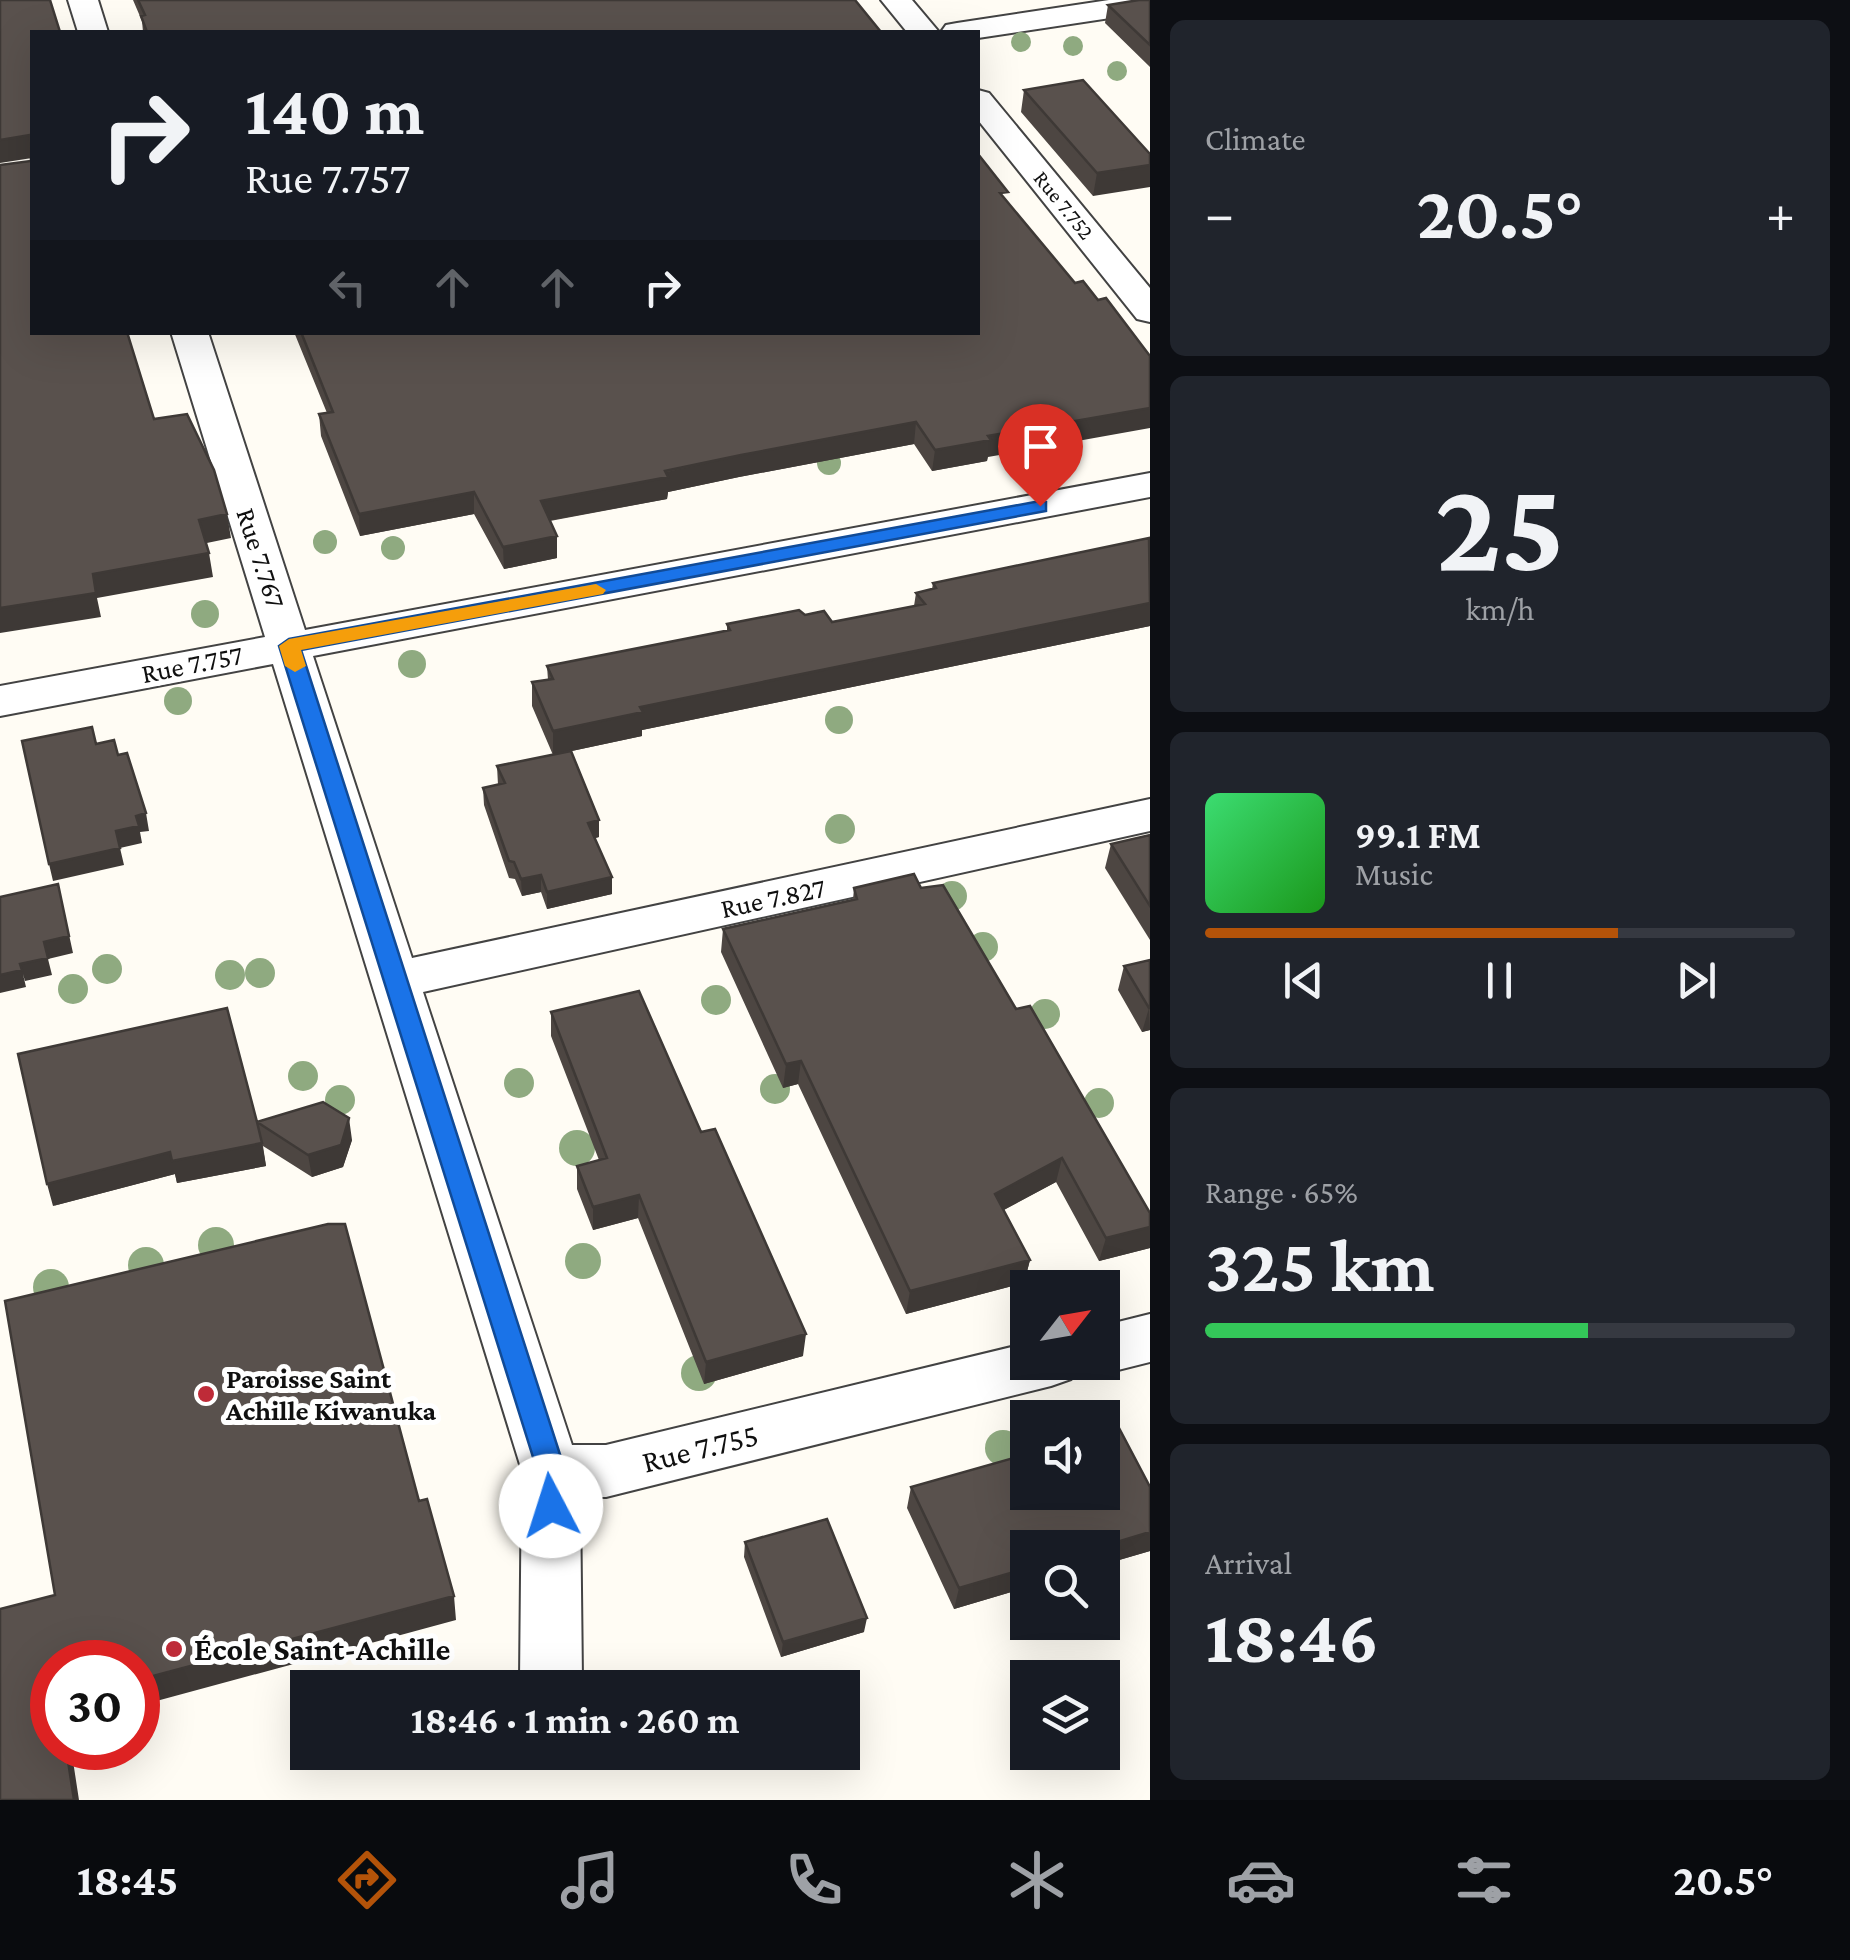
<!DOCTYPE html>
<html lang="en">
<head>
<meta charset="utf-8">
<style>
	:root { --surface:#171b24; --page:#20242c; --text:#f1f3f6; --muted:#9ea1a6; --line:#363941; --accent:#b45309 }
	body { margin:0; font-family:"Crimson Pro",serif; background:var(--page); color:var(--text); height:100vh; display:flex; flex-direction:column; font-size:38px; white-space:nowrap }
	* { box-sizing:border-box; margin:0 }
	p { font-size:32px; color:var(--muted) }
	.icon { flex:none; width:55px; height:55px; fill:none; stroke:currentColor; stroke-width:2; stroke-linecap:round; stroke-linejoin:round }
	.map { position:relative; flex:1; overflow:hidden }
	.details { display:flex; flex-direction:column; gap:20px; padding:20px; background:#0d0f14; width:700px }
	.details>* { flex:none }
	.top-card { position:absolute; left:30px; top:30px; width:950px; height:305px; border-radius:0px; box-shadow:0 10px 40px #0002; background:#171b24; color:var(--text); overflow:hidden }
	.needle { width:65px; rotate:59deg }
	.controls { position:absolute; left:1010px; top:1270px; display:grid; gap:20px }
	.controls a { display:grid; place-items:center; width:110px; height:110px; border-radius:0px; background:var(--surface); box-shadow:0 10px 40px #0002; font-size:50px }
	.speed { position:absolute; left:30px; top:1640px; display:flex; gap:20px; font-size:50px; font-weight:700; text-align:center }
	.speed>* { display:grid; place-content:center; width:130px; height:130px; border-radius:50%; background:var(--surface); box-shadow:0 10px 40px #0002; line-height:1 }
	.speed .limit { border:15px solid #d22; background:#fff; color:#111 }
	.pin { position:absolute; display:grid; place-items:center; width:85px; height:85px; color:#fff; margin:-102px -42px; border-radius:50% 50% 50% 0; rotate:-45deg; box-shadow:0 0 10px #0007 }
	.pin .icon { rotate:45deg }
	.me { position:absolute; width:110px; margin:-55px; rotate:355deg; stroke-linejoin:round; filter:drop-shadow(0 0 8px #0008) }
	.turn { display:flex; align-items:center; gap:35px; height:210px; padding:0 50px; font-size:45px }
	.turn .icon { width:130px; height:130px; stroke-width:2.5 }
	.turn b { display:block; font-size:70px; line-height:85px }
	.lanes { display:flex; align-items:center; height:95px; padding:0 50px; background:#0003; justify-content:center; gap:50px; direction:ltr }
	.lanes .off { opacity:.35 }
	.big { font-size:75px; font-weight:700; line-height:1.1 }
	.details .tile { flex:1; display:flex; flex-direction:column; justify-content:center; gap:15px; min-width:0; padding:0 35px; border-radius:15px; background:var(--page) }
	.details .dial { align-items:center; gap:0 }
	.dial b { font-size:130px; line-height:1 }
	.song { display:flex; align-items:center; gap:30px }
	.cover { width:120px; height:120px; border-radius:15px; background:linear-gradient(135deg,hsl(140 70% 55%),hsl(120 70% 35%)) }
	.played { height:10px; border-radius:5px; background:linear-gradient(90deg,var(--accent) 70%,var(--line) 70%) }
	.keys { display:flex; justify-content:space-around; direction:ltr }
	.heat { display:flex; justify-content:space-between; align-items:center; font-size:55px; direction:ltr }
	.charge { height:15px; border-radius:8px; background:linear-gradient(90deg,#34c759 65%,var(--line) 0) }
	.trip { position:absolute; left:290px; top:1670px; width:570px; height:100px; border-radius:0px; background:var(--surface); box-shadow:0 10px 40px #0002; font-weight:700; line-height:100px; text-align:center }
	.dock { display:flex; height:160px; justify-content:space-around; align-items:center; background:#090b0e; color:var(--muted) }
	.dock .icon { width:70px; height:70px }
	.dock .selected { color:var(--accent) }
	.dock b { font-size:45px; color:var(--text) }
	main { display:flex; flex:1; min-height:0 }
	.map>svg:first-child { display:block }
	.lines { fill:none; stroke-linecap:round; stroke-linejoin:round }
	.minor-casing { stroke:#434343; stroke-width:4 }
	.minor { fill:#fff; fill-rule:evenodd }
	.tree { fill:#8faa80 }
	.wall { fill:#4d4642 }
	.shaded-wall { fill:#3e3936 }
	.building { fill:#59514d; stroke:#3e3936; stroke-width:2.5 }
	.route { fill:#1a73e8; stroke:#114b97; stroke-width:2.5 }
	.slow { fill:#f59e0b }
	.poi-dot { fill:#be2b38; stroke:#fff; stroke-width:4 }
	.labels { text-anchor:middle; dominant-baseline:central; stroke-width:10; stroke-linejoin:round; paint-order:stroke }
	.far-street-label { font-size:22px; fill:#101010; stroke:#fff }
	.street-label { font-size:28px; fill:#101010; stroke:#fff }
	.poi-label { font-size:28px; font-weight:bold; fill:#101010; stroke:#fff; text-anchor:start }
	.near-street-label { font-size:32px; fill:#101010; stroke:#fff }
	.near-poi-label { font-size:32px; font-weight:bold; fill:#101010; stroke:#fff; text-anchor:start }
</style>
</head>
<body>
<main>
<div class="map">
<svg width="1150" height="1800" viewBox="0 0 1150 1800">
	<rect width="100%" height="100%" fill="#fffcf4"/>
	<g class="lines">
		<defs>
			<path id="minor" d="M68,0H98L108,32H78Z
				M881,0H912L939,32H907Z
				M1109,0H1150V12L978,38V32H941L946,25L957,23Z
				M978,90L989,93L1150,288V322L1137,319L978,120Z
				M171,332H208L305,630L1150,473V497L313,656L412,958L1150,799V831L423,992L572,1445H606L1028,1343V1362H1079L1071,1379L1051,1386L606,1497H580L582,1680L579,1688H523L520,1680L522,1471L273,664L0,716V686L265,637Z
				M1150,1314V1362L1102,1374L1082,1367L1080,1362H1102V1326Z"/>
		</defs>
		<use href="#minor" class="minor-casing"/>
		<use href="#minor" class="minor"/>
	</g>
	<g class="tree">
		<circle cx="1021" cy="42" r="10"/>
		<circle cx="1073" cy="46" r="10"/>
		<circle cx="1117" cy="71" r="10"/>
		<circle cx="829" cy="463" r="12"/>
		<circle cx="325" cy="542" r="12"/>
		<circle cx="393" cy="548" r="12"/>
		<circle cx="205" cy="614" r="14"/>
		<circle cx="412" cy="664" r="14"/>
		<circle cx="178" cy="701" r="14"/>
		<circle cx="839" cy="720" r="14"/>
		<circle cx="840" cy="829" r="15"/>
		<circle cx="952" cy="896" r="15"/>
		<circle cx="983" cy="947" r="15"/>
		<circle cx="107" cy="969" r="15"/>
		<circle cx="260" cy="973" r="15"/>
		<circle cx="230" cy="975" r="15"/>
		<circle cx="73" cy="989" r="15"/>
		<circle cx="716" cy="1000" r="15"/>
		<circle cx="1045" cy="1014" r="15"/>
		<circle cx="303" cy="1076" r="15"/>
		<circle cx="519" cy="1083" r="15"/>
		<circle cx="775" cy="1089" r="15"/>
		<circle cx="340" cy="1100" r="15"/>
		<circle cx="1099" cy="1103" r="15"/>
		<circle cx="577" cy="1148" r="18"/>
		<circle cx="216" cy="1245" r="18"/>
		<circle cx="583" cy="1261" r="18"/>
		<circle cx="146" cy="1265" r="18"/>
		<circle cx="51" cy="1287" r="18"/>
		<circle cx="699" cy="1373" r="18"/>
		<circle cx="1003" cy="1448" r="18"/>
	</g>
	<path class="wall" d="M133,0H856L855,1L881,32H143L142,21Z
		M1150,0V67L1105,23L1108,5Z
		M1024,90L1150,154L1093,196L1021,112Z
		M1007,201L987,461L932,471L914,444L739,477L668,492L667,499L550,521L557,558L504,569L474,514L360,536L321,436L319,414L327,413L294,332H978Z
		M1150,539V626L642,730V736L553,755L532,706V682L548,680L547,666L727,630V624L805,615L832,622L914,606L916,593L932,589L933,583Z
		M497,766L599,820V837L595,838L612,894L547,909L541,892L522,896L515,879L509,878L484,805L483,788L498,785Z
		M1150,835V940L1105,868L1111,844Z
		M854,888H921L1016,1009L1150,1227V1248L1099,1261L1056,1182L1004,1210L1030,1260L1024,1283L906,1314L798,1084L783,1088L721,952L723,929L853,900Z
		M1150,960V1030L1142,1032L1118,990L1124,966Z
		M551,1012L701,1132L803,1356L704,1384L638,1218L593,1230L577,1189V1166L599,1160L551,1036Z
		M257,1122L352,1140L343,1167L312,1177L263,1146L266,1166L177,1183L175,1174L53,1206Z
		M911,1487H1150V1551L1102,1565V1548H1028V1587L954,1609L907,1508Z
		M745,1542L864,1632L781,1657L744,1557Z"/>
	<path class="shaded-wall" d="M30,135L32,158L0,163V140Z
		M1150,165V187L1093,196L1097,173Z
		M1150,408V428L988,457L987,461L932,471L935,450L988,436Z
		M916,422L914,444L739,477L668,492L667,499L541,522V501L741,455Z
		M474,492V514L360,536L359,514Z
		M227,514L231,538L202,544L199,520Z
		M557,536V558L504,569L503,547Z
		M209,553L213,577L97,598L101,617L0,633V608L93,574Z
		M1150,603V626L642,730V736L553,755V731L640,707Z
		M146,813L149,831L140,832L142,843L120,848L116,831L136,816Z
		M599,820V837L588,840V823Z
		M120,848L124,865L53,881L49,864Z
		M541,875V892L522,896L521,879Z
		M612,877V894L547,909V892Z
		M58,884L73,953L48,959L52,975L25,981L20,964L44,942Z
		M22,970L26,987L0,993V975Z
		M1149,1008L1150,1030L1142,1032Z
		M801,1061L798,1084L783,1088L786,1064Z
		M349,1118L352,1140L343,1167L312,1177L308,1155Z
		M262,1143L266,1166L177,1183L175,1174L53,1206L47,1184L170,1152Z
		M1062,1158L1056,1182L990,1217L995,1194Z
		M639,1195L638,1218L593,1230V1207Z
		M1150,1227V1248L1099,1261L1106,1238Z
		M1030,1260L1024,1283L906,1314L910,1291Z
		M806,1334L803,1356L704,1384L706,1362Z
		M1150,1532V1551L1102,1565V1548H1097Z
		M1028,1568V1587L954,1609L959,1588Z
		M454,1596L456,1620L138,1706V1680Z
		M867,1618L864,1632L781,1657L783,1642Z
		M66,1748H71L79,1800H74Z"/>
	<path class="building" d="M0,0H50L60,32H32V332H127L154,419L187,414L214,470L227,514L199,520L209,553L93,574L96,593L0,608V165L31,161L30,135L0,140Z
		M138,0H855L881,32H147L141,16L145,15Z
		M1139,0H1150V45L1108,5Z
		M1083,80L1150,154V165L1097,173L1024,90Z
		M978,154L1008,192L1000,193L1075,283L1083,281L1098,300L1106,298L1150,356V408L988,436L991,440L935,450L916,422L741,455L665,471L668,477L541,501L557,536L503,547L474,492L359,514L319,414L333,412L301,332H978Z
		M1149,538L1150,603L640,707L643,712L553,731L532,682L553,679L547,666L730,630L727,624L799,610L805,615L824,611L832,622L925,604L916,593L936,588L933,583Z
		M92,727L96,744L114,740L118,755L127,753L146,813L136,816L139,826L116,831L120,848L49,864L22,741Z
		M571,751L599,820L588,823L612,877L547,892L541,875L521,879L514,862L509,861L483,788L505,783L497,766Z
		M1150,835V906L1111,844Z
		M914,874L921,888L943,885L1016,1009L1030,1006L1150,1213V1227L1106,1238L1062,1158L995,1194L1030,1260L910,1291L801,1061L786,1064L723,929L857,899L854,888Z
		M58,884L69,936L44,942L48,958L20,964L22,970L0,975V897Z
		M1150,960V1008H1149L1124,966Z
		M639,991L701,1132L715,1129L806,1334L706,1362L639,1195L593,1207L577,1166L607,1158L551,1012Z
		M227,1008L257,1122L323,1102L349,1118L341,1145L308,1155L257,1122L262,1143L172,1161L170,1152L47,1184L18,1054Z
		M328,1224H345L419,1501L427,1499L454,1596L138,1680V1662H52V1748H66L74,1800H0V1609L55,1595L5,1301Z
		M1119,1428L1150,1487V1532L1097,1548H1028V1568L959,1588L911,1487L1028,1454V1492H1102V1432Z
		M827,1519L867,1618L783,1642L745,1542Z"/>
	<path class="route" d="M1040,501L1046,502V511L301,650L565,1470V1506L561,1515L551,1518L541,1515L537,1506V1470L279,646L289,639Z"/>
	<path class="slow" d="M596,584L606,590L603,594L301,650L306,666L295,672L285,666L279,646L289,639Z"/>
	<g class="poi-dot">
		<circle cx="206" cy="1394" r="10"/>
		<circle cx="174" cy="1649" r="10"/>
	</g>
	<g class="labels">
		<g class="far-street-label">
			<text transform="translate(1064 205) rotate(51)">Rue 7.752</text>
		</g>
		<g class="street-label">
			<text transform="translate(261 558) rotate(72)">Rue 7.767</text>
			<text transform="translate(192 664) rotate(-11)">Rue 7.757</text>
			<text transform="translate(773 898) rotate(-12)">Rue 7.827</text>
		</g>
		<g class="poi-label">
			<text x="226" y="1378">Paroisse Saint<tspan x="226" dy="32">Achille Kiwanuka</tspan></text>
		</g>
		<g class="near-street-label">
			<text transform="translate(700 1448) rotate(-14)">Rue 7.755</text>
		</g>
		<g class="near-poi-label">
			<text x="194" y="1649">École Saint-Achille</text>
		</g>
	</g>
</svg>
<div class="controls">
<a><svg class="needle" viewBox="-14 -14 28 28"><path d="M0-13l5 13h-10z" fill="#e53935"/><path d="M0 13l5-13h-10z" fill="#9ea1a6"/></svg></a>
<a><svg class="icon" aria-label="sound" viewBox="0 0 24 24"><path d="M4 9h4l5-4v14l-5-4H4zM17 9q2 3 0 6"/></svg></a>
<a><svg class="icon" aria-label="search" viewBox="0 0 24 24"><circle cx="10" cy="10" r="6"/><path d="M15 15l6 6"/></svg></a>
<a><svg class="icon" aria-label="layers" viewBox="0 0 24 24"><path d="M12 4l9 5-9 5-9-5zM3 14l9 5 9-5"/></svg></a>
</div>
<div class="speed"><div class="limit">30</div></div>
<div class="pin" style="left:1040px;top:506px;background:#d93025"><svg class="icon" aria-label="arrive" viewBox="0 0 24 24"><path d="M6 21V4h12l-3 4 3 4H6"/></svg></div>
<svg class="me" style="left:551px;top:1506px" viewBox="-20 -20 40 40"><circle r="19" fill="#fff"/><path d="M0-13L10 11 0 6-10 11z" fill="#1a73e8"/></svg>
<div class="trip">18:46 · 1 min · 260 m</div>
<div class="top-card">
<div class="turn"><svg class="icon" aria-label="right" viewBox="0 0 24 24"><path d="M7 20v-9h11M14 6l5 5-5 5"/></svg><div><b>140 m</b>Rue 7.757</div></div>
<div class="lanes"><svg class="icon off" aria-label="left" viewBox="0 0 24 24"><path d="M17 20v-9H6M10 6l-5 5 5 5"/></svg><svg class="icon off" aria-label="ahead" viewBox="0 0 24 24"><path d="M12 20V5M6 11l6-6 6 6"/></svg><svg class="icon off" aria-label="ahead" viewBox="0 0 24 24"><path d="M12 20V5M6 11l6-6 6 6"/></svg><svg class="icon" aria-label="right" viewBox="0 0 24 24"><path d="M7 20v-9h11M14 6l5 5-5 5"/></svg></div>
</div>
</div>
<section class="details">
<div class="tile"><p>Climate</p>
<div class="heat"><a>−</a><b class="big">20.5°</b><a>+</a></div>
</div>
<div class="tile dial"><b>25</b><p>km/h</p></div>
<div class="tile">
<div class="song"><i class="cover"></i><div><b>99.1 FM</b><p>Music</p></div></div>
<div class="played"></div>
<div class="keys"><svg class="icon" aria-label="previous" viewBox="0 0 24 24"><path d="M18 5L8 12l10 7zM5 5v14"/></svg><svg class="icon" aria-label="pause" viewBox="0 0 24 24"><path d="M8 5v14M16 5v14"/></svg><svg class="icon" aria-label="next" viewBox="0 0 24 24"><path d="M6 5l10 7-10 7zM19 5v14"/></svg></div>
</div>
<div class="tile"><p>Range · 65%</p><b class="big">325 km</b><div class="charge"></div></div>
<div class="tile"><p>Arrival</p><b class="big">18:46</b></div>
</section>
</main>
<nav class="dock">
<b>18:45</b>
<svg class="icon selected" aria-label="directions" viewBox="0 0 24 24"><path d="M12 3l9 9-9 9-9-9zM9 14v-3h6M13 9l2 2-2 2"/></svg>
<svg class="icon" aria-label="music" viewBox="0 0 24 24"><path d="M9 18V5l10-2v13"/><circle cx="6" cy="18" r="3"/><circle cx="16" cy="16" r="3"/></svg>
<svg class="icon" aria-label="phone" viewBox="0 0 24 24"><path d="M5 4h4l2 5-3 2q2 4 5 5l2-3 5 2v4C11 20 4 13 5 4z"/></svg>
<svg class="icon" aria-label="climate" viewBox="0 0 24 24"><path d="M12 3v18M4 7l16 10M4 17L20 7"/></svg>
<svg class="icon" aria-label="car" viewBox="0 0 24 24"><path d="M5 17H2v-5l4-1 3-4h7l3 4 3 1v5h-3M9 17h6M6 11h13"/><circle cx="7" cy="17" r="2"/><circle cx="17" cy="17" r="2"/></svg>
<svg class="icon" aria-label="filters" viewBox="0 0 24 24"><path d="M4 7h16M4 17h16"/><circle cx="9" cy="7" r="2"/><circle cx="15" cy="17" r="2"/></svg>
<b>20.5°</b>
</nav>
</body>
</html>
